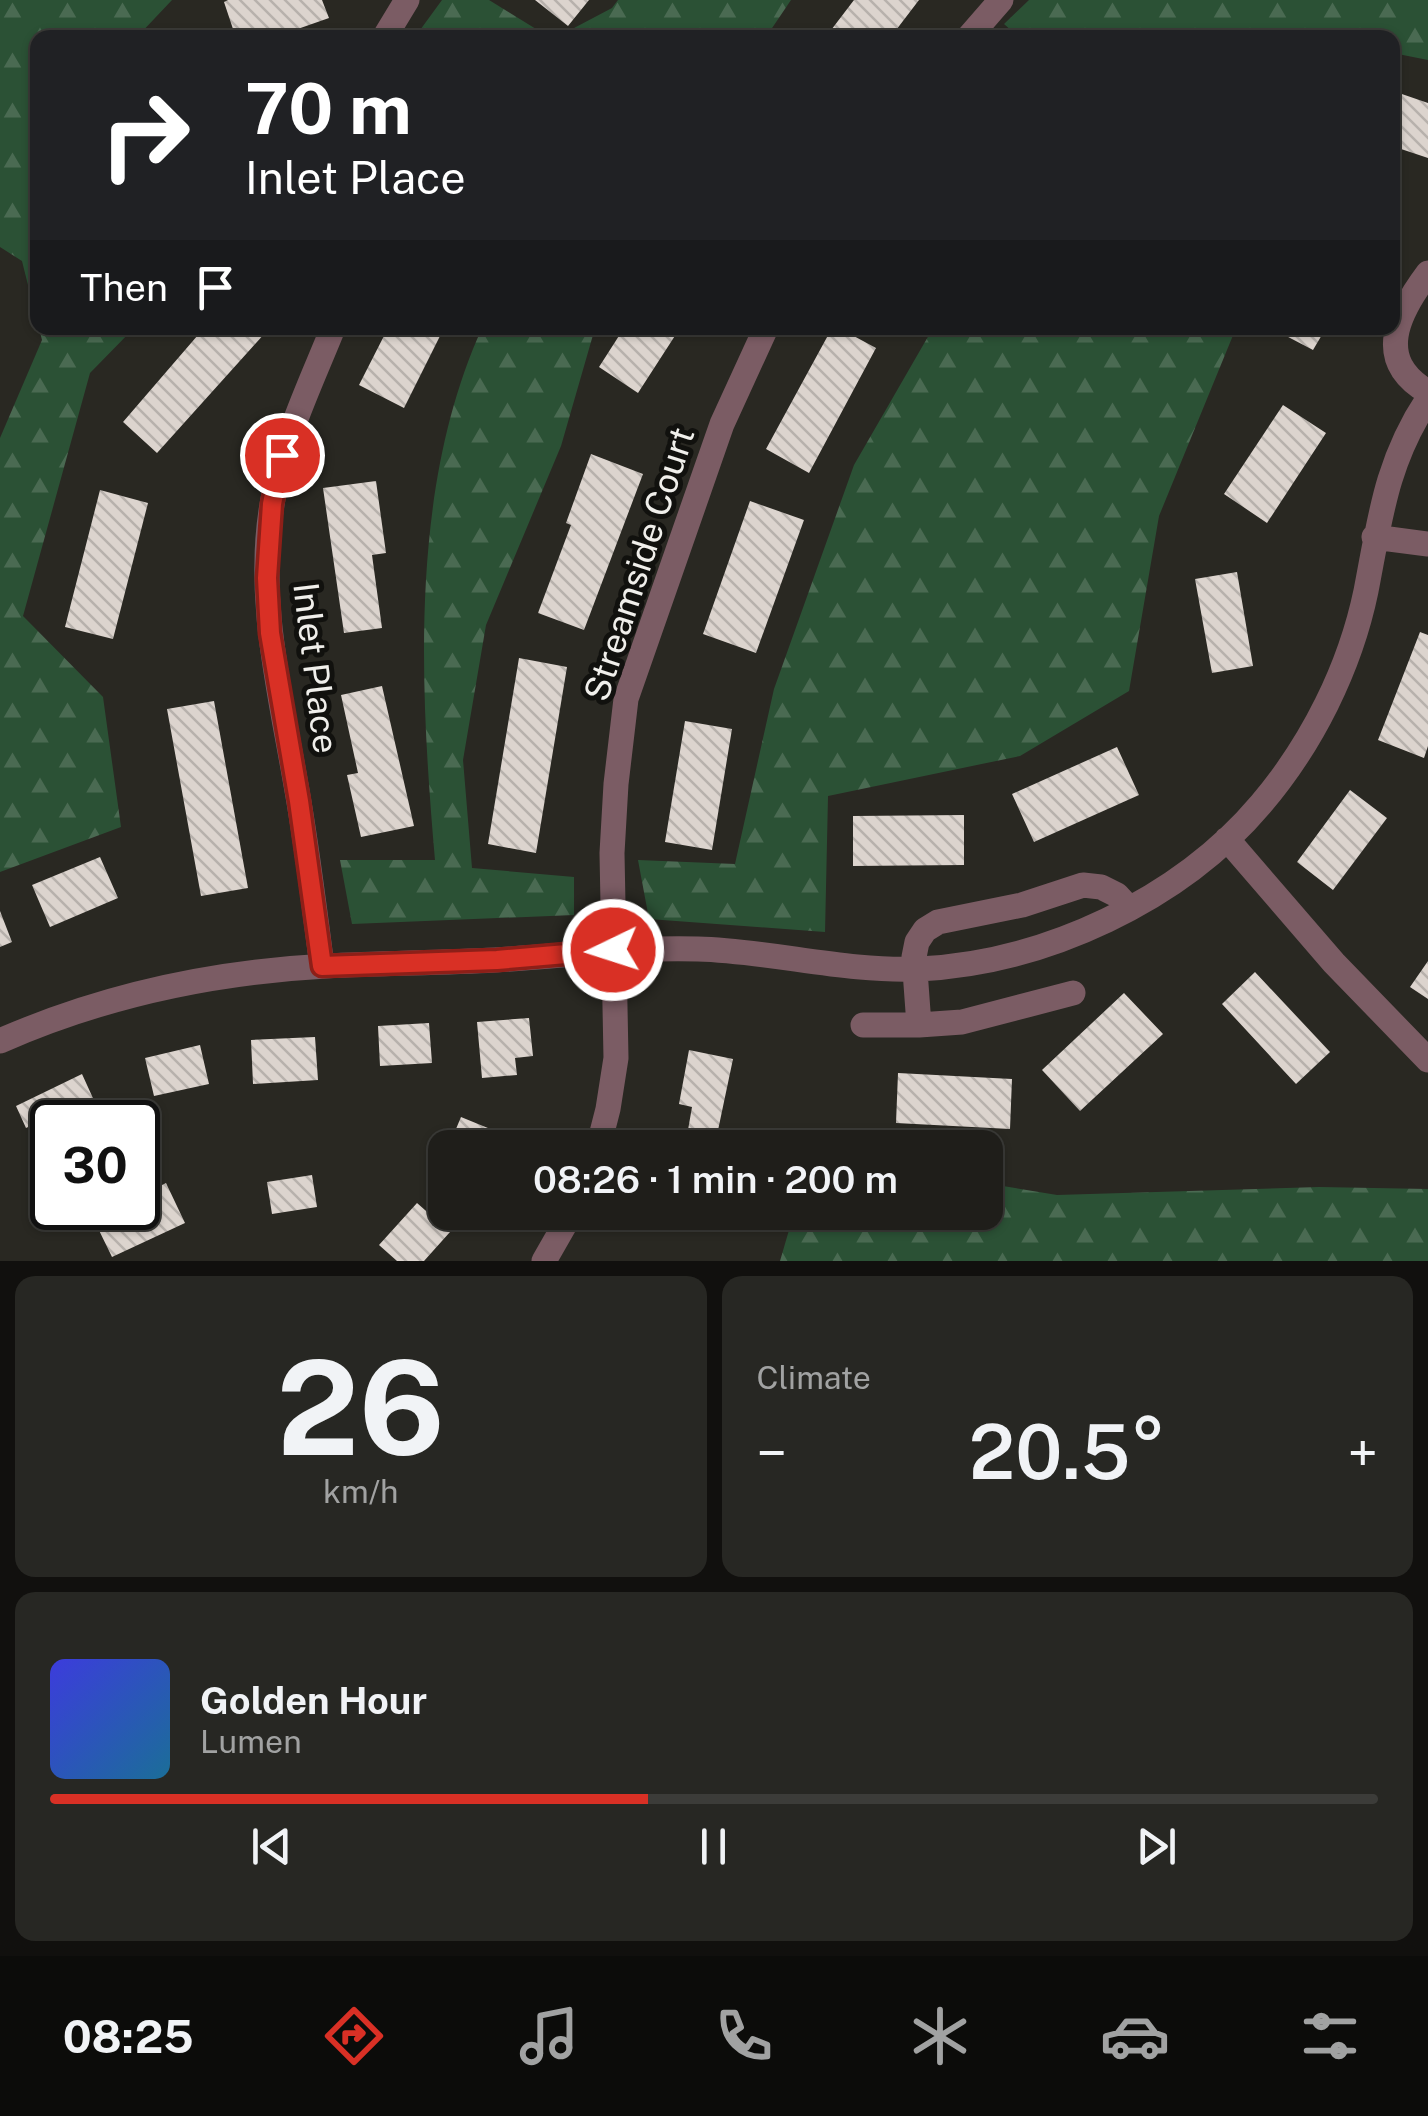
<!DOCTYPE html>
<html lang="en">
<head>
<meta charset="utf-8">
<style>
	:root { --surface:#1f1e1a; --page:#272723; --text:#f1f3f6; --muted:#a1a2a2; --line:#3c3c39; --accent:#d93025 }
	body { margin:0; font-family:"Public Sans",sans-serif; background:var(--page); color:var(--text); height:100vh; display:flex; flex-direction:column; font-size:38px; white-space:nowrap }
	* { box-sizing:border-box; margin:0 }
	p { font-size:32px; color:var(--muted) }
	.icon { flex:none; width:55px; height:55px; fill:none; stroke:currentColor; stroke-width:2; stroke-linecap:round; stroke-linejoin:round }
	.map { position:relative; height:1261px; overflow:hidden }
	.panel { display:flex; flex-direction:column; gap:15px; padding:15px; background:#11100e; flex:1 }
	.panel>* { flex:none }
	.top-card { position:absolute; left:30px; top:30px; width:1370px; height:305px; border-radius:20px; box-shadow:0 2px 8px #0004,0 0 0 2px var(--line); background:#202124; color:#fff; overflow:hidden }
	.speed { position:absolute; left:30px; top:1100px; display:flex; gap:20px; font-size:50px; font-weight:700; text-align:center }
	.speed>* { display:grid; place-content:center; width:130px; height:130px; border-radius:50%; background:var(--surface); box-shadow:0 2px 8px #0004,0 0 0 2px var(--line); line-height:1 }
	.speed .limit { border:5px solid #111; border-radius:15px; background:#fff; color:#111 }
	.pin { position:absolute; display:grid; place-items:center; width:85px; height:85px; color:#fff; margin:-42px; border:5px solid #fff; border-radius:50%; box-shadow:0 2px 10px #0007 }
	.me { position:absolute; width:110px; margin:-55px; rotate:266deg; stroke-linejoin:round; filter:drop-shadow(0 0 8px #0008) }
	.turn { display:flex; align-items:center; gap:35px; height:210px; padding:0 50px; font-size:45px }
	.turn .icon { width:130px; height:130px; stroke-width:2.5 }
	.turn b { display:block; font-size:70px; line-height:85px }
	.then { display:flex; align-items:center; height:95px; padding:0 50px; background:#0003; gap:20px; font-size:38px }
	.big { font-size:75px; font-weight:600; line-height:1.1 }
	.panel .card { flex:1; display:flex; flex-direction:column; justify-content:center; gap:15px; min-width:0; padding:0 35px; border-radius:20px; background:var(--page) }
	.panel .dial { align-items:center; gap:0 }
	.dial b { font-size:130px; line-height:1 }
	.song { display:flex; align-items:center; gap:30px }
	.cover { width:120px; height:120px; border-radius:15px; background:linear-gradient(135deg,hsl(240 70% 55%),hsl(200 70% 35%)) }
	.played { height:10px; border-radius:5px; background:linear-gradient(90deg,var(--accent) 45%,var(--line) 45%) }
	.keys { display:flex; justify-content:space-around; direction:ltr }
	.heat { display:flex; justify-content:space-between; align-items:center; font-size:55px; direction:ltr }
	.panel .tiles { flex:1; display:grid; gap:15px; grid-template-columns:1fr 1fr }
	.card:last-child { grid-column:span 2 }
	.trip { position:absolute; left:428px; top:1130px; width:575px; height:100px; border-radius:20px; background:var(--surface); box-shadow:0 2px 8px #0004,0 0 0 2px var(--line); font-weight:600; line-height:100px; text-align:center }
	.dock { display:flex; height:160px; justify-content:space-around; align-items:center; background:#0c0c0a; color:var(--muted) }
	.dock .icon { width:70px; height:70px }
	.dock .selected { color:var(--accent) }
	.dock b { font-size:45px; color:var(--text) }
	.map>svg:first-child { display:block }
	.forest { fill:url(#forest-firs) }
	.building { fill:url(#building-back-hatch) }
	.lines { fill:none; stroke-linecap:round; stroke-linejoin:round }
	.minor { stroke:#7b5c64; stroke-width:25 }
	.route-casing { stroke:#8d1f18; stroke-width:25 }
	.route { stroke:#d93025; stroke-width:18 }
	.labels { text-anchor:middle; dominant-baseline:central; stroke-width:10; stroke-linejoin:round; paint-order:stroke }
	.street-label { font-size:35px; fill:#f0efeb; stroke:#11110e }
</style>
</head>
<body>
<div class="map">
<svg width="1428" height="1261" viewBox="0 0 1428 1261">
	<defs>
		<pattern id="forest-firs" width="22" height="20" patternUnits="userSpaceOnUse" patternTransform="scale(2.5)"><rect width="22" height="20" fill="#2b5135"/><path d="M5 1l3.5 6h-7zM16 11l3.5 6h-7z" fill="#4a6a52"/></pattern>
		<pattern id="building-back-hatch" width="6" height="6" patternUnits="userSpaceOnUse" patternTransform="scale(2.5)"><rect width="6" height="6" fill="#dcd4ce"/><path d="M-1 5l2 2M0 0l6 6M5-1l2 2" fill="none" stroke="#b7b1ac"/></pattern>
	</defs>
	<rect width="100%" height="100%" fill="#292822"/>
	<path class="forest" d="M0,0H172L137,37L38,38L37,321L22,261L0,247Z
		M442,0H489L549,37H415Z
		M618,0H791L766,37H557L612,8Z
		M1029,0H1428V60L1393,53L1392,38L1019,37L1004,24Z
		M39,328H134L90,373L23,616L103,697L121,827L0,872V438L42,340Z
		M482,328H595L561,446L486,625L463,760L472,868L574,877V915L352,924L340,860H435C420,687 409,489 482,328Z
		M933,328H1236L1159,516L1129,691L1020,756L828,796L825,932L649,919L638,860L735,864L774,689L854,465Z
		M985,1183L1057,1195L1319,1187L1428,1189V1261H780L794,1213L985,1212Z"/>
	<path class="building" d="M228,0H322L329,18L272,38H236L224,2Z
		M535,0H589L568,26Z
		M854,0H919L890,38H825Z
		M1396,92L1428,103V158L1392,146V103Z
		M204,328H261L266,332L157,453L123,422Z
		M388,328H444L404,408L359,385Z
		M624,328H680L638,393L599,367Z
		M832,328H839L876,348L809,473L766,449Z
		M1271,328H1326L1313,350Z
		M1283,405L1326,433L1267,523L1224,494Z
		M591,454L643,474L584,630L538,613L571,525L566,523Z
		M376,481L386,553L372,555L382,628L344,633L323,488Z
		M100,490L148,503L113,639L65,627Z
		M750,501L804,520L756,653L703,634Z
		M1237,572L1253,666L1212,673L1195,579Z
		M1420,632L1428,635V746L1424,758L1378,740Z
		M519,658L567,667L536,853L488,844Z
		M382,686L414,826L361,837L347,775L358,773L341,695Z
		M214,701L248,888L201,896L167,709Z
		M685,721L732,729L712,850L665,842Z
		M1117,747L1139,795L1034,842L1012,794Z
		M1350,790L1387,818L1333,890L1297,862Z
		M964,815V865L853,866V816Z
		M100,857L118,898L50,927L32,885Z
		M0,911L12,942L0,947Z
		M1428,961V999L1410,987Z
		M1255,972L1330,1052L1296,1084L1222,1004Z
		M1124,993L1163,1034L1080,1111L1042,1070Z
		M529,1018L533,1056L515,1058L517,1075L482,1078L477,1022Z
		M429,1023L432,1063L380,1066L378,1026Z
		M315,1037L318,1080L253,1084L251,1040Z
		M200,1045L209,1084L154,1096L145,1058Z
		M689,1050L733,1059L717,1135L688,1130L692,1107L679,1104Z
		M898,1073L1012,1079L1010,1129L896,1123Z
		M82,1074L97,1107L65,1122H52V1128L47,1131L41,1121L26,1128L16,1106Z
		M461,1117L505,1135L500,1148H448Z
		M312,1175L317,1207L272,1214L267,1182Z
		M166,1183L185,1223L112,1257L93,1218L115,1208H138V1197Z
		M417,1203L450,1232L424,1261H397L379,1245Z
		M649,1212H680L674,1229L647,1220Z"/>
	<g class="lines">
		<path class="minor" d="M384,38L407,0
			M968,38L1001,0
			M1428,273C1398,313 1373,360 1428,392
			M1374,537L1428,544
			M1227,839L1334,963L1428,1060
			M322,966C314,906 307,845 296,785C280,692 255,594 273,499C284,438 310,385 333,328
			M863,1025H919L914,957L917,942L925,930L938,922L1022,905L1083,885L1101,887L1117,895L1129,908
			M919,1025L962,1022L1073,993
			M0,1041C102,996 215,972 326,966C382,963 439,963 495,960C563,956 630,947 698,949C772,951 845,972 919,969C1045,963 1180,900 1261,804C1312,744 1350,668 1366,591C1380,519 1386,462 1428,399
			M598,1148L608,1109L616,1058L612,853L616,784L626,699L722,424L766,328
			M544,1261L572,1212"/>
	</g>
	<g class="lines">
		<defs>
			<path id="route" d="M282,455L272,504L267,578L270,633L299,801L322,966L497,960L613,950"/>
		</defs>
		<use href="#route" class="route-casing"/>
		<use href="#route" class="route"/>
	</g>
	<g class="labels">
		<g class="street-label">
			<text transform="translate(639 564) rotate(-72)">Streamside Court</text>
			<text transform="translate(316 668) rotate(83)">Inlet Place</text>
		</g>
	</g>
</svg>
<div class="speed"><div class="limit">30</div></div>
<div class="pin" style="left:282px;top:455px;background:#d93025"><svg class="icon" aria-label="arrive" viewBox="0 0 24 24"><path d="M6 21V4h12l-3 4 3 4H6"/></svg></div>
<svg class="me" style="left:613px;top:950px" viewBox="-20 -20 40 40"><circle r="17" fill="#d93025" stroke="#fff" stroke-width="3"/><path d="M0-11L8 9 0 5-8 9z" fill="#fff"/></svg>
<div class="trip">08:26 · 1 min · 200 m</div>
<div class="top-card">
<div class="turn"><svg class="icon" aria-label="right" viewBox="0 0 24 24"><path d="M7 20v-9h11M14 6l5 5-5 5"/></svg><div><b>70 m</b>Inlet Place</div></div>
<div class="then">Then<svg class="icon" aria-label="arrive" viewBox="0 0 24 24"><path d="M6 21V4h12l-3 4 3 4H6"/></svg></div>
</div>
</div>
<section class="panel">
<div class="tiles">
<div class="card dial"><b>26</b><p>km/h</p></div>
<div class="card"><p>Climate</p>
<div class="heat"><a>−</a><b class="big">20.5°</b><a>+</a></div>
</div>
<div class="card">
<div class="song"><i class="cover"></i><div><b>Golden Hour</b><p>Lumen</p></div></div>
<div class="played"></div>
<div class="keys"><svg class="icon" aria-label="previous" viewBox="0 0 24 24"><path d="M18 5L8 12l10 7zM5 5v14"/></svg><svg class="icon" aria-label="pause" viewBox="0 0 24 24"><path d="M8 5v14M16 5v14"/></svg><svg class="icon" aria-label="next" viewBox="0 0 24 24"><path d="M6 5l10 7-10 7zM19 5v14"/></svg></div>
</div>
</div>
</section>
<nav class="dock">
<b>08:25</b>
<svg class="icon selected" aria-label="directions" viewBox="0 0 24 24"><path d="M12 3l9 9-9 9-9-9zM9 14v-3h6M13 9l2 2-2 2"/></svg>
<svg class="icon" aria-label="music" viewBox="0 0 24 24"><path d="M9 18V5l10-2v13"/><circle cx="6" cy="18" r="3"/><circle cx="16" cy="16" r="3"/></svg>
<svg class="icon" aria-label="phone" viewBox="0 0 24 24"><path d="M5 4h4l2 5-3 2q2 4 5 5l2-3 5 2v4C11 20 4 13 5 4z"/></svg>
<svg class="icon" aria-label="climate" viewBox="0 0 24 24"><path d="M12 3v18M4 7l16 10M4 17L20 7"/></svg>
<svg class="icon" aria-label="car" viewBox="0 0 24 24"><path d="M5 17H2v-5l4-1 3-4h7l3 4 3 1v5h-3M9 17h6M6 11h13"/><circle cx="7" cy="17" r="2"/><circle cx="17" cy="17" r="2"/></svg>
<svg class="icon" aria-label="filters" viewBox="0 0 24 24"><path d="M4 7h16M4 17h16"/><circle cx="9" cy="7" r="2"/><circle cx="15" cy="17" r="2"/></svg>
</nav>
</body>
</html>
